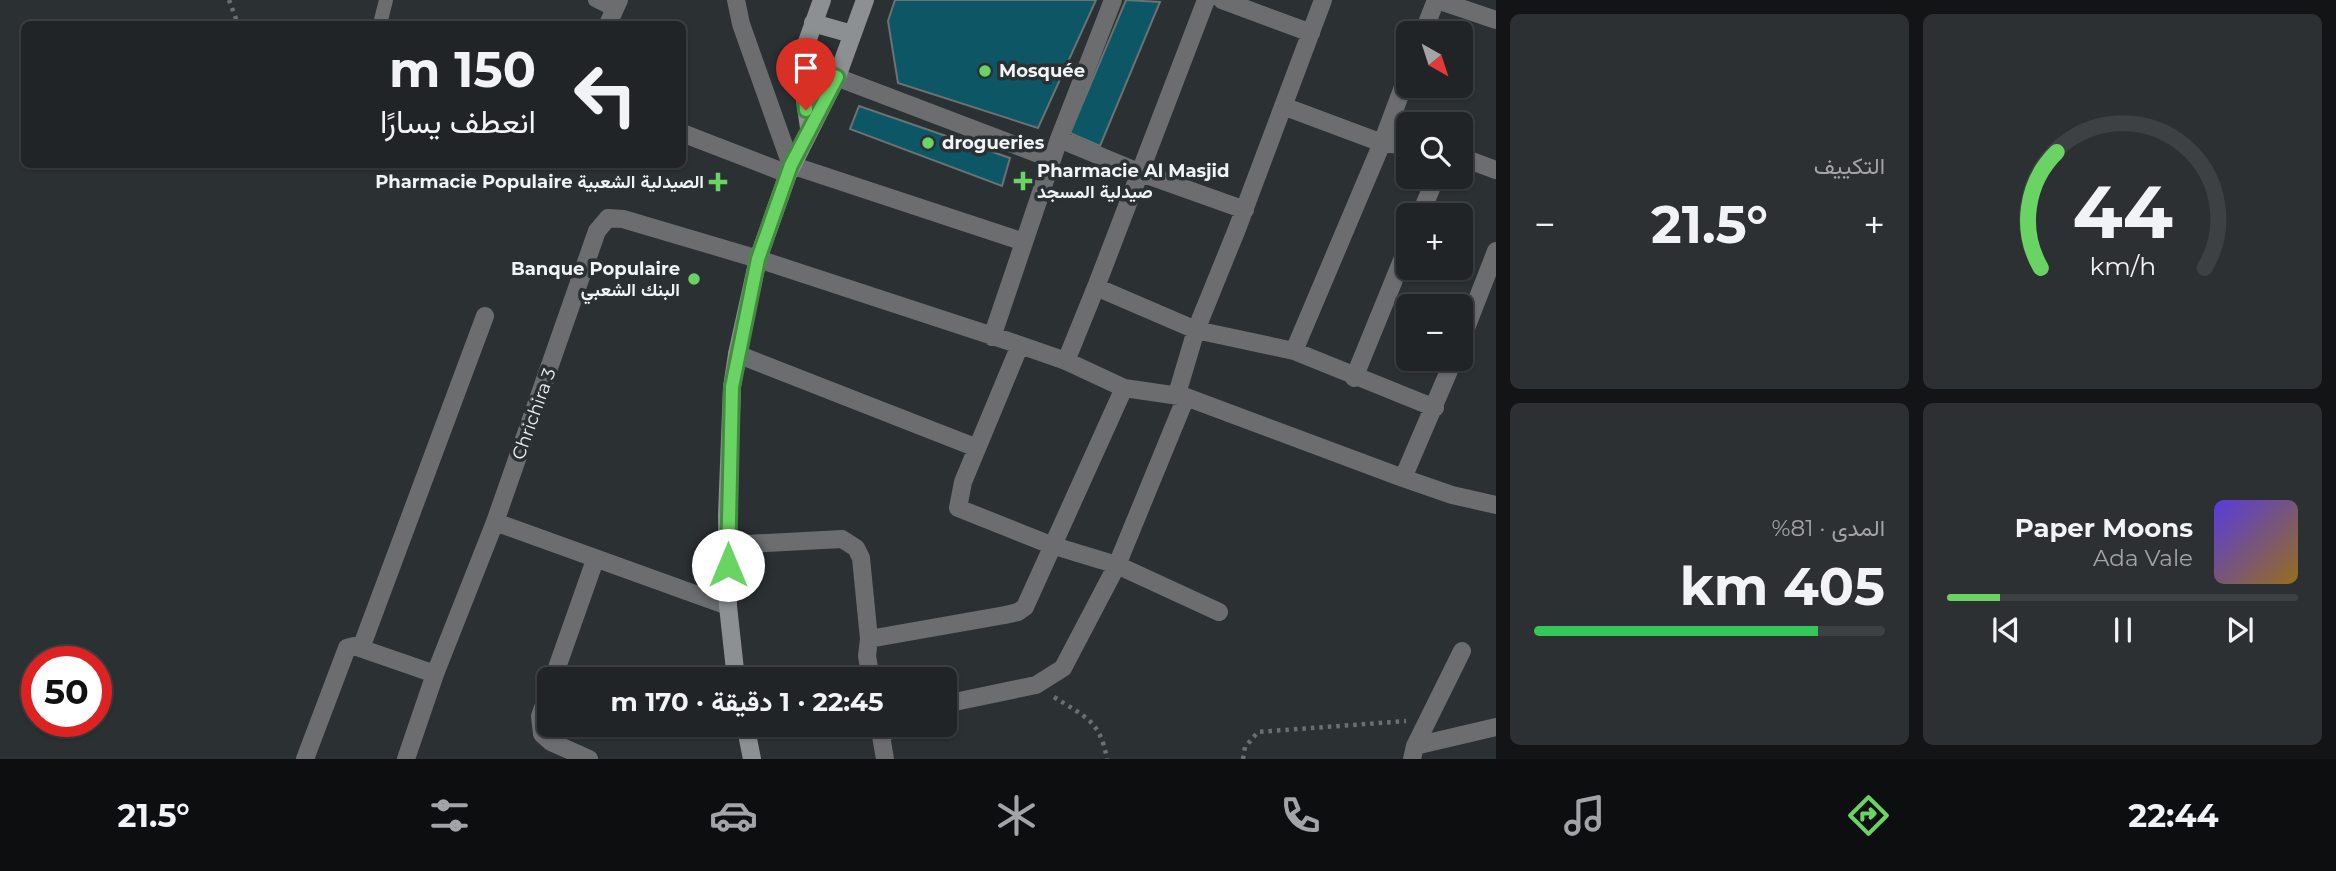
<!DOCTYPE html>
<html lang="ar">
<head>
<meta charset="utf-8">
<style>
	:root { --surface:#202426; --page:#2d3032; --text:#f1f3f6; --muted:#a2a4a7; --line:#3d4143; --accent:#69d464 }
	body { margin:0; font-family:Montserrat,Vazirmatn,sans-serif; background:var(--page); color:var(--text); direction:rtl; height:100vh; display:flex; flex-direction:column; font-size:26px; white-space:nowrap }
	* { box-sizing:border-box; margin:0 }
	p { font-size:23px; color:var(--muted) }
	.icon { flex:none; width:38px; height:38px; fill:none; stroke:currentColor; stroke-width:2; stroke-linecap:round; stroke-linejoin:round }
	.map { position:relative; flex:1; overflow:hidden; direction:ltr }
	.drawer { display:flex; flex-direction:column; gap:14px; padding:14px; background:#121415; width:840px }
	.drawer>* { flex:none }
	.banner { position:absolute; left:21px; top:21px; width:665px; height:147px; border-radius:10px; box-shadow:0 2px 5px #0004,0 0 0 2px var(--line); direction:rtl; background:#202426; color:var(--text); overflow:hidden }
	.needle { width:46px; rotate:141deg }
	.buttons { position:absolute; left:1396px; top:21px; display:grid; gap:14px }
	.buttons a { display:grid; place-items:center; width:77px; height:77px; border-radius:10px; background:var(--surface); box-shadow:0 2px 5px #0004,0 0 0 2px var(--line); font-size:35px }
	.speed { position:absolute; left:21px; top:646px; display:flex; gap:14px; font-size:35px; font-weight:700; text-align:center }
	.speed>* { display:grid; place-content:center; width:91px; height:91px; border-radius:50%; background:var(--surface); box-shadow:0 2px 5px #0004,0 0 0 2px var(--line); line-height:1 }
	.speed .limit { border:10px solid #d22; background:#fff; color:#111 }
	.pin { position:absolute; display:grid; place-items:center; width:60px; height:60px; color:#fff; margin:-72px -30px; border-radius:50% 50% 50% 0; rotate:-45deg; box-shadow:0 0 7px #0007 }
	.pin .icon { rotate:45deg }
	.me { position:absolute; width:77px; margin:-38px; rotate:0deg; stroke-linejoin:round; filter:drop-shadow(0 0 5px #0008) }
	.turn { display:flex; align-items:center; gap:24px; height:147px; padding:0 35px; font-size:32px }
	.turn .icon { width:91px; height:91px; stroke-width:2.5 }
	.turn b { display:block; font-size:49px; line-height:60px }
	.big { font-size:52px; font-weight:700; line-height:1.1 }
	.drawer .tile { flex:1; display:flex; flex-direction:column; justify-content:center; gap:10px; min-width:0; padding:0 24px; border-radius:10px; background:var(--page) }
	.drawer .dial { align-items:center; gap:0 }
	.dial svg { height:182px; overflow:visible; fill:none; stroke:var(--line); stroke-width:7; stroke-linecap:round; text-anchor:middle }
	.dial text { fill:var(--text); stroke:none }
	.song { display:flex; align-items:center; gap:21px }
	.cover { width:84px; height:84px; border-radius:10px; background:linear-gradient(135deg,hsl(250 70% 55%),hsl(40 70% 35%)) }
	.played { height:7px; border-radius:4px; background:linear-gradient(90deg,var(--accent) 15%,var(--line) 15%) }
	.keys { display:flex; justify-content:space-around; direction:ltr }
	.heat { display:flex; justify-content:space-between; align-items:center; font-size:38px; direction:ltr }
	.charge { height:10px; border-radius:5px; background:linear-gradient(90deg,#34c759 81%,var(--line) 0) }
	.drawer .tiles { flex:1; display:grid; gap:14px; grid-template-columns:repeat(2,1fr) }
	.trip { position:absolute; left:537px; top:667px; width:420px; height:70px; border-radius:10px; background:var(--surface); box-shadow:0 2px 5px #0004,0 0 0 2px var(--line); font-weight:700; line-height:70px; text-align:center; direction:rtl }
	.menu { display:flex; height:112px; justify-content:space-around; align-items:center; background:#0d0e0f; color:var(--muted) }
	.menu .icon { width:49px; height:49px }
	.menu .on { color:var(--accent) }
	.menu b { font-size:32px; color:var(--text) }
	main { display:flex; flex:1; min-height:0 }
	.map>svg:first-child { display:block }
	.building { fill:#0d5665; stroke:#6b7274; stroke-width:2 }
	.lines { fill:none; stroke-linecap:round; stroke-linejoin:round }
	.path { stroke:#6b6f72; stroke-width:4.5; stroke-dasharray:3.5 5; stroke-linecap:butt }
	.lane { stroke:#6b6d6f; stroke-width:14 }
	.street { stroke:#6b6d6f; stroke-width:18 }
	.secondary { stroke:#8d9093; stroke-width:18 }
	.route-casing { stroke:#448a41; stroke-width:18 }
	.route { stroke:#69d464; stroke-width:12 }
	.poi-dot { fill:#69d464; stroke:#2b3033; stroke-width:2.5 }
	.labels { text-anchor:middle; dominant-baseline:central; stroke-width:7; stroke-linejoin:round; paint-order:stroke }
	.poi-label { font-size:18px; font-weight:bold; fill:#f0f4f6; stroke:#2b3033; text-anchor:start }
	.street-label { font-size:18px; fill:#f0f4f6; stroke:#2b3033 }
</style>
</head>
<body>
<main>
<section class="drawer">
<div class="tiles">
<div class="tile dial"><svg viewBox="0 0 100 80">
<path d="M14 69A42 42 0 1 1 86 69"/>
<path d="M14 69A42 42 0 0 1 21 18" stroke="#69d464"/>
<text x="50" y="56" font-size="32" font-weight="700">44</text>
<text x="50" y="72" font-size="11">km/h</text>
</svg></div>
<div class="tile"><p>التكييف</p>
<div class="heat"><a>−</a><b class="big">21.5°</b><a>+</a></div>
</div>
<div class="tile">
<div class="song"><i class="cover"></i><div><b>Paper Moons</b><p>Ada Vale</p></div></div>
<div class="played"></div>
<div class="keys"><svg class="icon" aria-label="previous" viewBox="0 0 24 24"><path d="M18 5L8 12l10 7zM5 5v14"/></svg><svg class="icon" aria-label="pause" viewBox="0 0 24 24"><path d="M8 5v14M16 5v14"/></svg><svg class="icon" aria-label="next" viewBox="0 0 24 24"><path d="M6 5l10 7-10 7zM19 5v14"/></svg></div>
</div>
<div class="tile"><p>المدى · 81%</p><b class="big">405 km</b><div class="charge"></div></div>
</div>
</section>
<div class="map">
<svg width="1496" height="759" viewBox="0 0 1496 759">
	<rect width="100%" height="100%" fill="#2b3033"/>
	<path class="building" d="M895,0H1096L1038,128L898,83L888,21Z
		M1126,0L1160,2L1100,146L1070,133Z
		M859,106L1010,158L1002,186L850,129Z"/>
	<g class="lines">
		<path class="path" d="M229,0L238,24
			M1054,697C1085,717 1100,720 1107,759
			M1243,759L1245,747L1258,732L1406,721"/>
		<path class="lane" d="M595,0L615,10
			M380,24L386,0"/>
		<path class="street" d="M736,0L741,24L791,165L1024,242
			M1206,0L1096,287L1196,330L1294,351L1435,408
			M1222,0L1311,33
			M1437,0L1496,20
			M608,24L619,0
			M1423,33L1436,0
			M802,64L1052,159
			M1283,106L1382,143L1409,146
			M682,133L788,174
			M1059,139L1141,173L1245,210
			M1461,157L1496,170
			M1420,215L1436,177
			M992,337L1059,139L1113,0
			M1461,341L1496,251
			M1020,345L963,482L958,508L1051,545L1117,565L1219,612
			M1294,351L1382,143L1409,71
			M737,354L977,448
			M1066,361L1096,287
			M1354,378L1409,243
			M1177,394L1196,330L1237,229L1323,0
			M1403,478L1454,359
			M495,522L728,606
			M727,545L842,539L856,548L861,558L869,639
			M361,648L485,316
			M553,679L595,560
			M871,679L867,656L869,639L1005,615L1018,612L1025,607L1124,388
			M550,688L540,716L542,734L551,742L589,759
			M945,704L1036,685L1063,668L1117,565L1186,397
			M879,724L885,759
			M881,735L901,724
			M1415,746L1496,727
			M305,759L347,648L354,646L435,674
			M406,759L435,674L495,522L597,231L608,218L623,219L758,259L1020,345L1066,361L1124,388L1186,397L1403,478L1452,495L1496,505
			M1412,759L1415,746L1462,651"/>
		<path class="secondary" d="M813,23L852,34
			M809,128L801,72L803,53L822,0
			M736,679L728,606L727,515L732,387L737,354L758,259L788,174L837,77L865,0
			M745,724L752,759"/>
	</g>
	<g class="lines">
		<defs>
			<path id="route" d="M728,565L732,387L758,259L791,165L837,77L802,64L806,110"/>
		</defs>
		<use href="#route" class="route-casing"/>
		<use href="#route" class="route"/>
	</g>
	<g class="poi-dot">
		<circle cx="985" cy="71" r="7"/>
		<circle cx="928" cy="143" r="7"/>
		<path d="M1019.5 170.5h7v7h7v7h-7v7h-7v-7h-7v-7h7z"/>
		<path d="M714.5 171.5h7v7h7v7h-7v7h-7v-7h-7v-7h7z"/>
		<circle cx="694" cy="279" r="7"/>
	</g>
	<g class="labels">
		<g class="poi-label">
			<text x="999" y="71">Mosquée</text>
			<text x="942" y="143">drogueries</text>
			<text x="1037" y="171">Pharmacie Al Masjid<tspan x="1037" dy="21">صيدلية المسجد</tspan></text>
			<text x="704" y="182" text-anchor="end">Pharmacie Populaire الصيدلية الشعبية</text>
			<text x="680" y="269" text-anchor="end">Banque Populaire<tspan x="680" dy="21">البنك الشعبي</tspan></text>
		</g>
		<g class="street-label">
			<text transform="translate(534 414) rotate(-70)">Chrichira 3</text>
		</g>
	</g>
</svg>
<div class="buttons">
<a><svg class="needle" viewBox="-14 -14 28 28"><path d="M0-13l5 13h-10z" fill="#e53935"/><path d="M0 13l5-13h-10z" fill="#a2a4a7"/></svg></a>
<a><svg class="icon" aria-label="search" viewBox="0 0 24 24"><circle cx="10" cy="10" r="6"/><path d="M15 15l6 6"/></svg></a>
<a>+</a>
<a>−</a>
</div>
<div class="speed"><div class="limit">50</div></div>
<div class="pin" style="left:806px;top:110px;background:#d93025"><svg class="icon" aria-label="arrive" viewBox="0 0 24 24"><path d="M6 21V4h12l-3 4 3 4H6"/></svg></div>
<svg class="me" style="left:728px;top:565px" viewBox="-20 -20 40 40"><circle r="19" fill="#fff"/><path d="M0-13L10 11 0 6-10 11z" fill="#69d464"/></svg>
<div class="trip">22:45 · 1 دقيقة · 170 m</div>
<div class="banner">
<div class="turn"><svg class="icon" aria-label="left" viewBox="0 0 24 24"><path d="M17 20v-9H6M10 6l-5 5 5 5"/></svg><div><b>150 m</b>انعطف يسارًا</div></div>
</div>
</div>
</main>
<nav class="menu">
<b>22:44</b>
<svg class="icon on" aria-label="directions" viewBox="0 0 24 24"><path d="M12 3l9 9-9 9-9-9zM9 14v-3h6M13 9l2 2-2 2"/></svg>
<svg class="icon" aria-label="music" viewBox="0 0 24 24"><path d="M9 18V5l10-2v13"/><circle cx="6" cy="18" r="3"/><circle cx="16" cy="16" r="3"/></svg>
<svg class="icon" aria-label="phone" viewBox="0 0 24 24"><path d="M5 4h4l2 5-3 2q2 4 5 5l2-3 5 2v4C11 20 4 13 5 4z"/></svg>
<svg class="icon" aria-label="climate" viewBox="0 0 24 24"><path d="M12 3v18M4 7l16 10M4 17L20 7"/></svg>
<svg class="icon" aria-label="car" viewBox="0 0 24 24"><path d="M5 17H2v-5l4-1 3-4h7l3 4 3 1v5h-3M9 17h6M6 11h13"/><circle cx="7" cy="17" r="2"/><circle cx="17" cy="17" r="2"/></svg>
<svg class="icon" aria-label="filters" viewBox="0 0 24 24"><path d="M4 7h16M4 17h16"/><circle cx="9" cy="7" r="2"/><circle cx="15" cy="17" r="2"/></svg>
<b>21.5°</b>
</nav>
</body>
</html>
